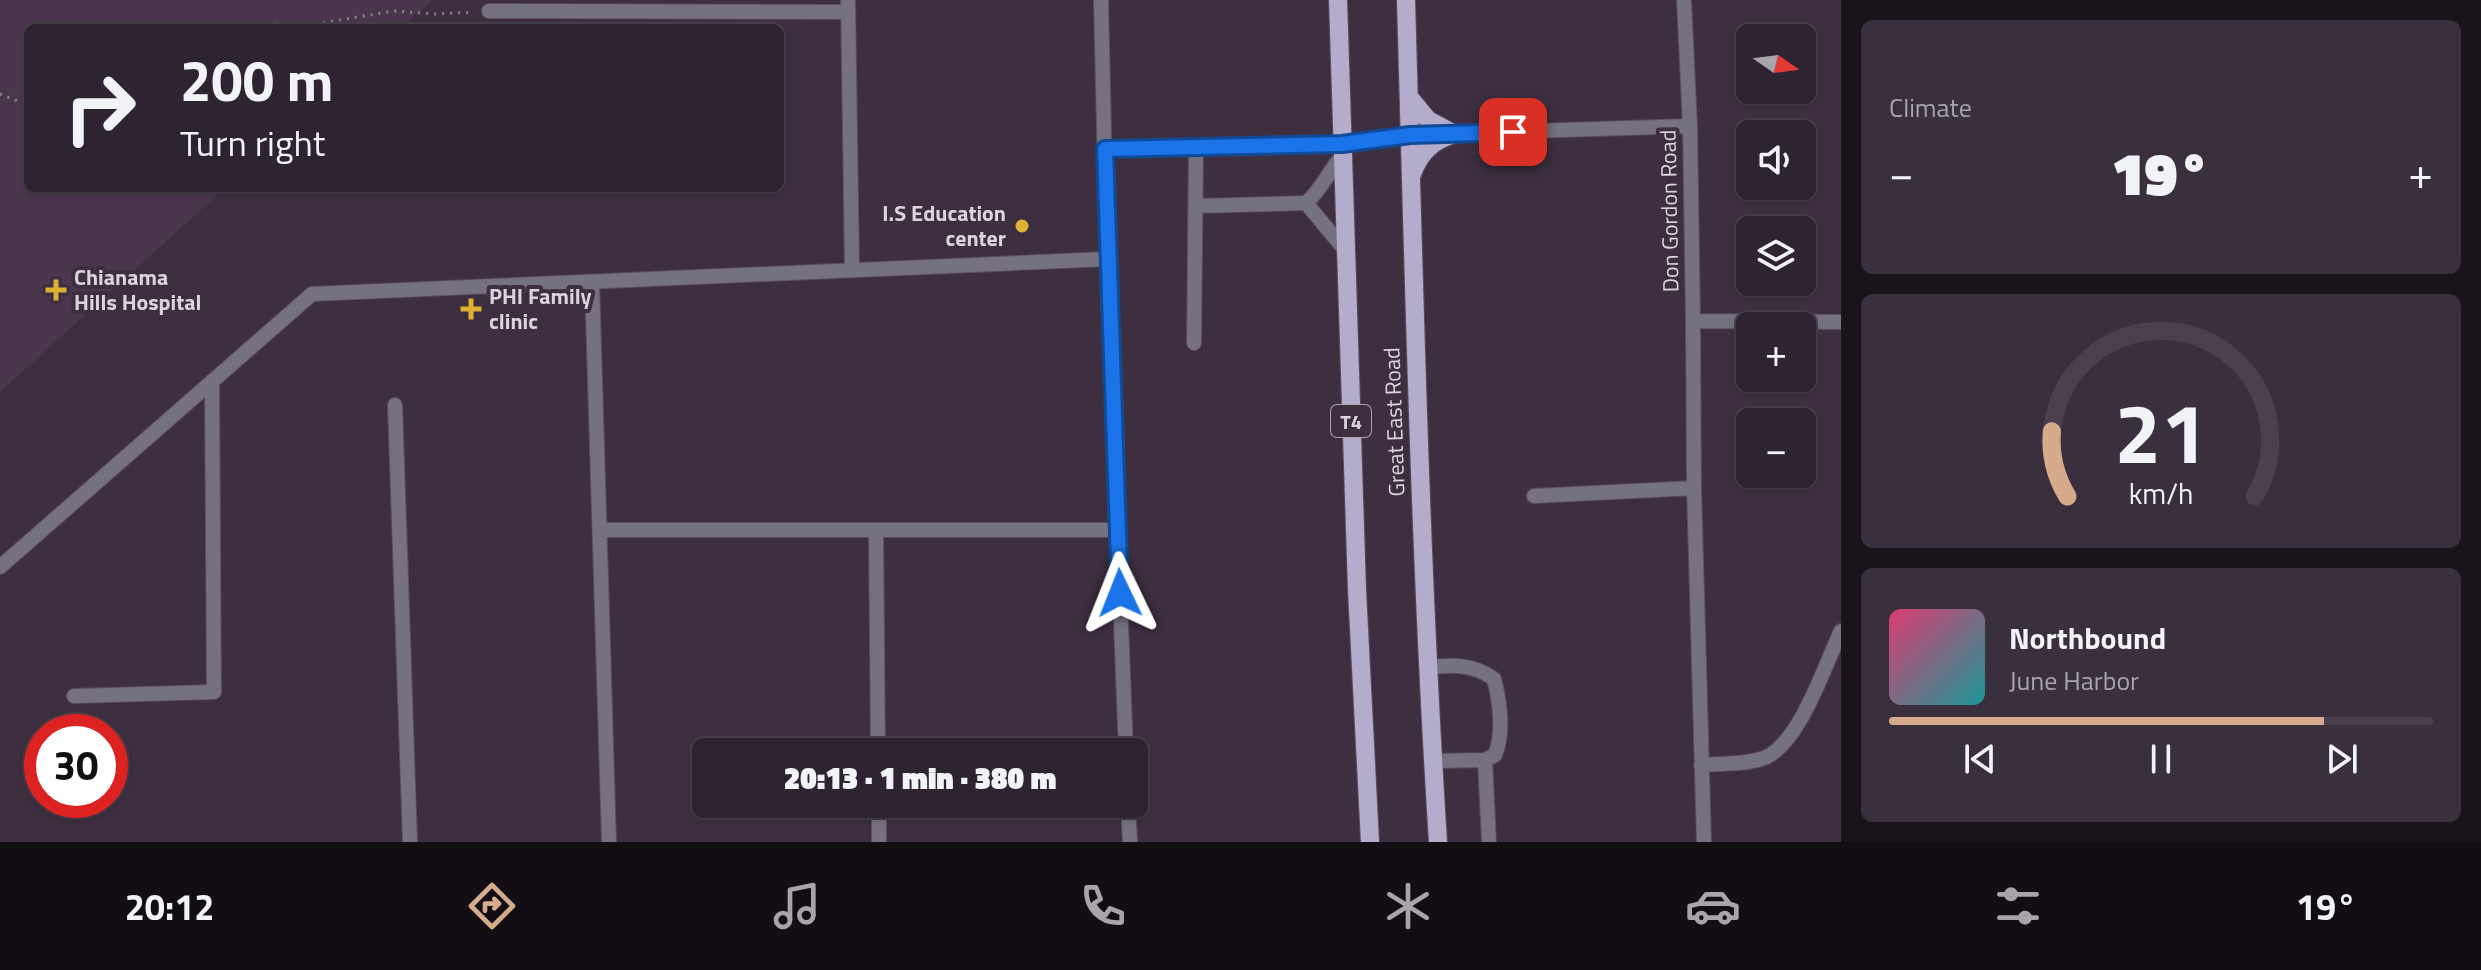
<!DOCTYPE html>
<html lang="en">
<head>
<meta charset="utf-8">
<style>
	:root { --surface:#2e2330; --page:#3a2f3c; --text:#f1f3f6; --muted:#a7a4ab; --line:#49404c; --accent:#d6ab8b }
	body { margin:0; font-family:"Titillium Web",sans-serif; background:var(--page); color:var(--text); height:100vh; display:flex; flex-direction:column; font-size:30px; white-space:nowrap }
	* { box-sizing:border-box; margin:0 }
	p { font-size:26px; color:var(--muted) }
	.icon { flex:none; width:44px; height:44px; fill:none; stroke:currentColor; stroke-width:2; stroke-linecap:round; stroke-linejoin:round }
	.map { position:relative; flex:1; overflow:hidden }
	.sheet { display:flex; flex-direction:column; gap:20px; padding:20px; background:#19131a; width:640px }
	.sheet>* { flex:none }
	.hud { position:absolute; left:24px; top:24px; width:760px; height:168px; border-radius:12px; box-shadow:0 2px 6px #0004,0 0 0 2px var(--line); background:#2e2330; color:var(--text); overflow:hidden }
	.needle { width:52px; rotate:104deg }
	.controls { position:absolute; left:1736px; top:24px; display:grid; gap:16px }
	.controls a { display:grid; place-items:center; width:80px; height:80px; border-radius:12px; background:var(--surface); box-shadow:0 2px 6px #0004,0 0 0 2px var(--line); font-size:40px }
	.speed { position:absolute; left:24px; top:714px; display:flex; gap:16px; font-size:40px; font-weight:700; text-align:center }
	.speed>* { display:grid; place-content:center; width:104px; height:104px; border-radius:50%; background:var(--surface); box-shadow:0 2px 6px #0004,0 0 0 2px var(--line); line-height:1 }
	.speed .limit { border:12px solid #d22; background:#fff; color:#111 }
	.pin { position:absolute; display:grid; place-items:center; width:68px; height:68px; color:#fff; margin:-34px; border-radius:16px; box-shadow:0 4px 12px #0006 }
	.me { position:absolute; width:88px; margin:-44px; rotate:358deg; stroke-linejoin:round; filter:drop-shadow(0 0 6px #0008) }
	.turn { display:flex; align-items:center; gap:28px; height:168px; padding:0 24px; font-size:36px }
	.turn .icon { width:104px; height:104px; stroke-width:2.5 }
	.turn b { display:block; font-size:56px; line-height:68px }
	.big { font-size:60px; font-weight:800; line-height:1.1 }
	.sheet .card { flex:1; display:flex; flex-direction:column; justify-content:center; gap:12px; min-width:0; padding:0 28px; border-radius:12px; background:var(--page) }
	.sheet .dial { align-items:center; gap:0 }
	.dial svg { height:208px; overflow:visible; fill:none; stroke:var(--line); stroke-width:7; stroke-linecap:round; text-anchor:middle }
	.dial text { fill:var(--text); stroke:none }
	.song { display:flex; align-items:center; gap:24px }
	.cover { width:96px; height:96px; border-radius:12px; background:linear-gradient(135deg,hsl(340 70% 55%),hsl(180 70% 35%)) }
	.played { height:8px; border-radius:4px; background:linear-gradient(90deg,var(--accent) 80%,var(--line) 80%) }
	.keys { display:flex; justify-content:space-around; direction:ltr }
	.heat { display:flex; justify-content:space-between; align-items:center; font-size:44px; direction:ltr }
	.trip { position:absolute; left:692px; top:738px; width:456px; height:80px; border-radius:12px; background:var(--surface); box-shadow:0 2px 6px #0004,0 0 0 2px var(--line); font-weight:800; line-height:80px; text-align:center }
	.menu { display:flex; height:128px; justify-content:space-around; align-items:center; background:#120e13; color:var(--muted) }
	.menu .icon { width:56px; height:56px }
	.menu .selected { color:var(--accent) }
	.menu b { font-size:36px; color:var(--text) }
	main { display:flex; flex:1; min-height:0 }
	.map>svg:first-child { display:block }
	.built { fill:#4a374d }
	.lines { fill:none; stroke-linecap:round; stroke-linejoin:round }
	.minor-casing { stroke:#5a4d5c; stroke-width:16 }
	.major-casing { stroke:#5a4d5c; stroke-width:20 }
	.path { stroke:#8c808e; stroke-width:3; stroke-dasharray:2 6; stroke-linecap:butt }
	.minor { stroke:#757180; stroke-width:14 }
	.major { stroke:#b3adcb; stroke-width:18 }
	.route-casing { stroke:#114b97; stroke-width:20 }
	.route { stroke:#1a73e8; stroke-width:14 }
	.poi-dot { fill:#deb133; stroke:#3d2f40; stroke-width:3 }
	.labels { text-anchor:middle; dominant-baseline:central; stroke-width:8; stroke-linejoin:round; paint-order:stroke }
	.shield { fill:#3d2f40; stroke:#aca2ae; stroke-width:2 }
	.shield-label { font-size:20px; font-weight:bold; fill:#dcd3dd }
	.street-label { font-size:22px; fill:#dcd3dd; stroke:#3d2f40 }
	.poi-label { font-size:22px; font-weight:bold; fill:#dcd3dd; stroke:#3d2f40; text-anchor:start }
</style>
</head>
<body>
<main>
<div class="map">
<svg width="1841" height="842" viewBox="0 0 1841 842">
	<rect width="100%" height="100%" fill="#3d2f40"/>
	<path class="built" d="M0,0H432L401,28H28V188H225L0,392Z"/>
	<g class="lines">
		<defs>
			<path id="minor" d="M848,0L852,269
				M1101,0L1107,259L1126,752
				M1684,0L1690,126L1693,321L1841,322
				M489,11L848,12
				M1105,149L1342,144L1410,135L1690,126
				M1306,203L1345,250
				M1196,206L1306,203C1321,190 1329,171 1342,156
				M592,282L609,842
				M1693,321L1694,488L1704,842
				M1194,343L1196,147
				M395,405L410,842
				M1534,496L1694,488
				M600,530H1118
				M876,530L878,752
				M0,567L312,294L1107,259
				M1427,668C1451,664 1474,664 1494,679C1500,702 1504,733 1495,755L1485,760
				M74,696L214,692L212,381
				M1433,761L1485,760L1489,842
				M1701,765C1721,763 1745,765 1764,758C1799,745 1825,665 1841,631
				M879,804V842
				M1128,804L1130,842"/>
			<path id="major" d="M1338,0L1357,590L1370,842
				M1406,0C1414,281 1420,562 1438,842
				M1409,97L1428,120L1454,134
				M1412,174C1420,152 1432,141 1454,134"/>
		</defs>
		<use href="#minor" class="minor-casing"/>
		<use href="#major" class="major-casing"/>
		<path class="path" d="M252,28L275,23L309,25L394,11L434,14L474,12
			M0,94L28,105"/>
		<use href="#minor" class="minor"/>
		<use href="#major" class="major"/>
	</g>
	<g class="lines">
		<defs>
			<path id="route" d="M1120,593L1105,149L1342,144L1410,135L1513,132"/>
		</defs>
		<use href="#route" class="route-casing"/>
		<use href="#route" class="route"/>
	</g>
	<g class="poi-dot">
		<circle cx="1022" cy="226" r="8"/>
		<path d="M52 278h8v8h8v8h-8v8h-8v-8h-8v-8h8z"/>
		<path d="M467 297h8v8h8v8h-8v8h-8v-8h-8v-8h8z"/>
	</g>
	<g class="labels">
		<rect class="shield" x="1331" y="405" width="40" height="32" rx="6"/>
		<g class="shield-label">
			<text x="1351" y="421">T4</text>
		</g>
		<g class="street-label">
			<text transform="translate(1669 211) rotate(-91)">Don Gordon Road</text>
			<text transform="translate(1394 422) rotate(-92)">Great East Road</text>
		</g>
		<g class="poi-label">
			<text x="1006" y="213" text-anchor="end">I.S Education<tspan x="1006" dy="25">center</tspan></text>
			<text x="74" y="277">Chianama<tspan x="74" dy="25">Hills Hospital</tspan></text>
			<text x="489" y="296">PHI Family<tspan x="489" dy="25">clinic</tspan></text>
		</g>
	</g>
</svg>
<div class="controls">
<a><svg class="needle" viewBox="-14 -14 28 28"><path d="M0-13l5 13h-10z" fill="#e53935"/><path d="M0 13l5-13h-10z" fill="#a7a4ab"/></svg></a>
<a><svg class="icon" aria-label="sound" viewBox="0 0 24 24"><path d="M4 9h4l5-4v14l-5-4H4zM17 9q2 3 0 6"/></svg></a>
<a><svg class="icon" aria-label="layers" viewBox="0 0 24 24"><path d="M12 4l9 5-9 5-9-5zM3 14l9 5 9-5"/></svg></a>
<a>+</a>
<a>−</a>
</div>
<div class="speed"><div class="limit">30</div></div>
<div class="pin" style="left:1513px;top:132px;background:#d93025"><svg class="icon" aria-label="arrive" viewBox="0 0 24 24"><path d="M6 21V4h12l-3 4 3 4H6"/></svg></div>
<svg class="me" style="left:1120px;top:593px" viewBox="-20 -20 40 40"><path d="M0-17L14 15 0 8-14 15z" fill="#1a73e8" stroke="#fff" stroke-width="4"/></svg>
<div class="trip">20:13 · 1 min · 380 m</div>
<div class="hud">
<div class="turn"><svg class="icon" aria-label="right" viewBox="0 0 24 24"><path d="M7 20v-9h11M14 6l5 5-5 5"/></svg><div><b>200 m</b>Turn right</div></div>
</div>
</div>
<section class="sheet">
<div class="card"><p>Climate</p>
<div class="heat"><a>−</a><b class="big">19°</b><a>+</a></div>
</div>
<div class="card dial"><svg viewBox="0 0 100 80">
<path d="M14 69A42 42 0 1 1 86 69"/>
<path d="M14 69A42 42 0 0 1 8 44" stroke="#d6ab8b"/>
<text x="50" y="56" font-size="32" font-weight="700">21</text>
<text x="50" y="72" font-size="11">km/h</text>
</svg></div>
<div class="card">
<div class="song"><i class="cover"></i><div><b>Northbound</b><p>June Harbor</p></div></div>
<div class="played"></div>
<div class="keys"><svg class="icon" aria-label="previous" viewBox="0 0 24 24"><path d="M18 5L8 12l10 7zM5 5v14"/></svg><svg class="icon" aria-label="pause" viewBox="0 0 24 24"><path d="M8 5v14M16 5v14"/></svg><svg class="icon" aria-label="next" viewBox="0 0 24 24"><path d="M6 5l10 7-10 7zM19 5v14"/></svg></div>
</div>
</section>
</main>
<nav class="menu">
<b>20:12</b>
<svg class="icon selected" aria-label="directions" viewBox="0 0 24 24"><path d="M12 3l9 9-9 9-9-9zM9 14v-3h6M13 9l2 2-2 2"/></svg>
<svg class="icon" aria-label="music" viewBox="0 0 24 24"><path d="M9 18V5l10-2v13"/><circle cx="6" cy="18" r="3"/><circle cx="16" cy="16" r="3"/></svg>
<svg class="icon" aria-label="phone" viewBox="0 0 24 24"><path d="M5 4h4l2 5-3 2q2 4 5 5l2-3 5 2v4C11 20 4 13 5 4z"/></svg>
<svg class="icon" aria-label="climate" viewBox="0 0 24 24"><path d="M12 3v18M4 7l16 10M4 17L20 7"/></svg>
<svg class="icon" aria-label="car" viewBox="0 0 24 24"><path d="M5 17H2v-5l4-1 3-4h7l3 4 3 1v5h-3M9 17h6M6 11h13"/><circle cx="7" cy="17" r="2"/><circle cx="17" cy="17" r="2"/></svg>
<svg class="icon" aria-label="filters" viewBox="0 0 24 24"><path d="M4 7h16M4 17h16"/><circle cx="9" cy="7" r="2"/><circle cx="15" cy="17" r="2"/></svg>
<b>19°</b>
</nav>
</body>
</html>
